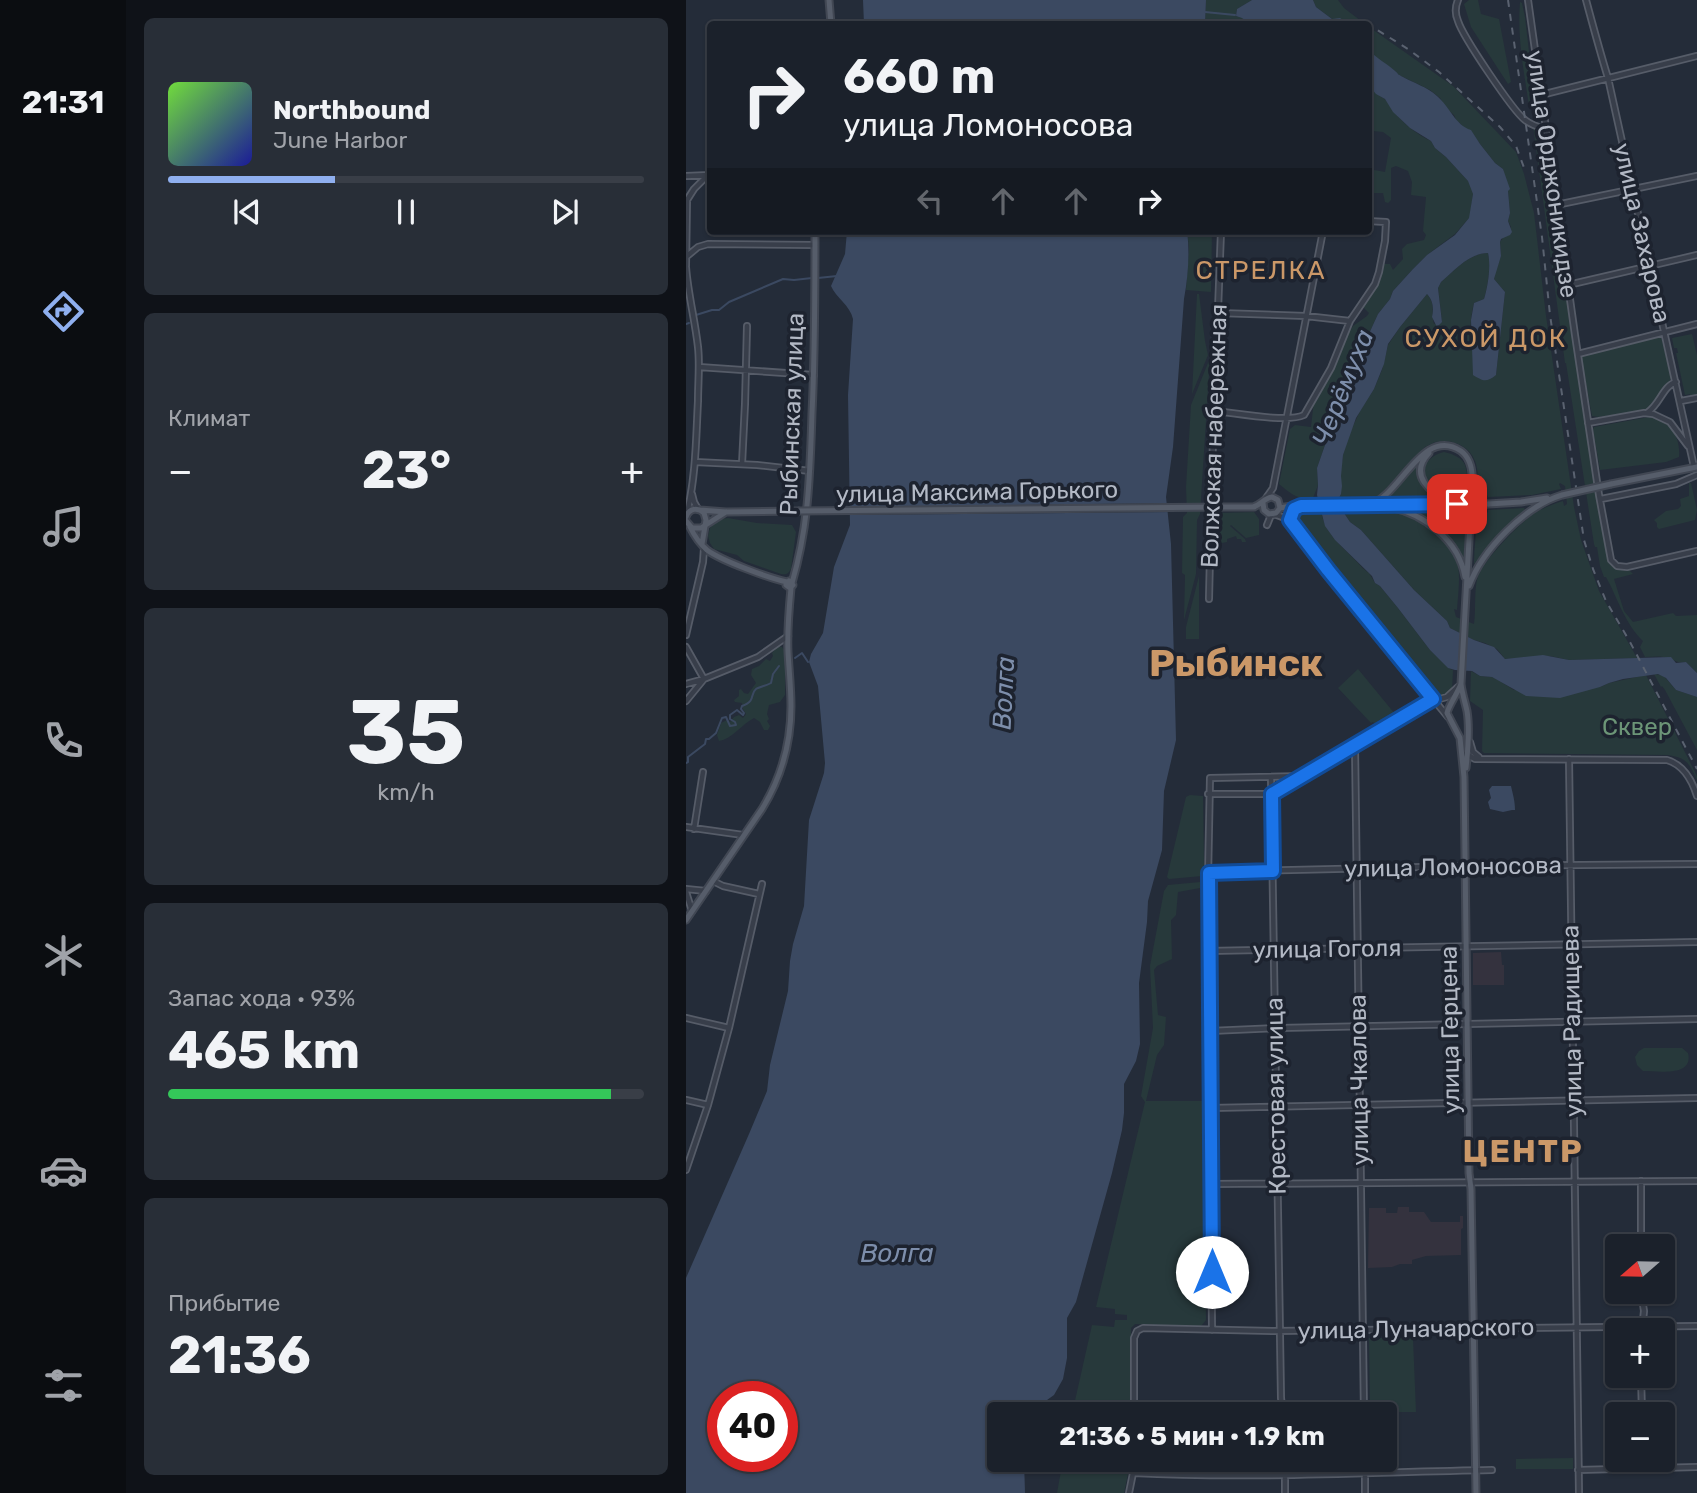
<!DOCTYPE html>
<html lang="ru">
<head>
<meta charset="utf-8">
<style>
	:root { --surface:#1b212b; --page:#282e37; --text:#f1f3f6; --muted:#a0a3a9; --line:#393e47; --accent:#8fafef }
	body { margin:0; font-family:Rubik,sans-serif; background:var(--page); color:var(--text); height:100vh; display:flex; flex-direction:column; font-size:26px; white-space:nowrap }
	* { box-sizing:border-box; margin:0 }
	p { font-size:23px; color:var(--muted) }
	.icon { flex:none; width:38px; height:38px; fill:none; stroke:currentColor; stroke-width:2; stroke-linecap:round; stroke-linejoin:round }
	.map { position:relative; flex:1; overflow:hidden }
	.drawer { display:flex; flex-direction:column; gap:18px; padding:18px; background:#0f1218; width:560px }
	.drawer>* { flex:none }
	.guide { position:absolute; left:21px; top:21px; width:665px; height:214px; border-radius:7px; box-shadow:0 2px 5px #0004,0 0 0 2px var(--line); background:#1b212b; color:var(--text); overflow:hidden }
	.needle { width:46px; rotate:250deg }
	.fabs { position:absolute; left:919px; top:1234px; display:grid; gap:14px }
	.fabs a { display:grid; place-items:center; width:70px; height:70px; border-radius:7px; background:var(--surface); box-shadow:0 2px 5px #0004,0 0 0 2px var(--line); font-size:35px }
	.speed { position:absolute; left:21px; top:1381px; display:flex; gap:14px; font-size:35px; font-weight:700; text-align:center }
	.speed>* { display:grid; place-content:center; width:91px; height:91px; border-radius:50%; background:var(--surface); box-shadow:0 2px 5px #0004,0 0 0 2px var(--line); line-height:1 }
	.speed .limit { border:10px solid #d22; background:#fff; color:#111 }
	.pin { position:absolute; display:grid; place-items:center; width:60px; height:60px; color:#fff; margin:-30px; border-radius:14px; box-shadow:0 4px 10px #0006 }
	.me { position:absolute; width:77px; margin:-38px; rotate:0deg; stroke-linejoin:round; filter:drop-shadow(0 0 5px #0008) }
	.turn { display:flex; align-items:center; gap:24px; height:147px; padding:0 21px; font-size:32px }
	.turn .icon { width:91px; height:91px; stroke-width:2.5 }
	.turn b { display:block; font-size:49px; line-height:60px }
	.lanes { display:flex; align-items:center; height:66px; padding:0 21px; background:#0003; justify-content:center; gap:35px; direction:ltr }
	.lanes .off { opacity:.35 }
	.big { font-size:52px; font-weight:700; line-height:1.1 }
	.drawer .widget { flex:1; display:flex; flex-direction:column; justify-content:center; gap:10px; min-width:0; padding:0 24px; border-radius:10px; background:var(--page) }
	.drawer .dial { align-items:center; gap:0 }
	.dial b { font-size:91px; line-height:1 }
	.song { display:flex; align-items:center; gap:21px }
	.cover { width:84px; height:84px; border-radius:10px; background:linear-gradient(135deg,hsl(100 70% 55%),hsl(240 70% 35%)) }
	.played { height:7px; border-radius:4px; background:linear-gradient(90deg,var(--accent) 35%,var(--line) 35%) }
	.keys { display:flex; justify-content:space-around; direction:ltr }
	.heat { display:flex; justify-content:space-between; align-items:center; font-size:38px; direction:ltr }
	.charge { height:10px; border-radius:5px; background:linear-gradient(90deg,#34c759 93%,var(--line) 0) }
	.trip { position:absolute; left:301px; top:1402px; width:410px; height:70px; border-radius:7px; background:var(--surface); box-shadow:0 2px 5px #0004,0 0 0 2px var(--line); font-weight:700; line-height:70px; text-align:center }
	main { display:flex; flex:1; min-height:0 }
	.dock { display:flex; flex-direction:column; width:126px; justify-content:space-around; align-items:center; background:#0b0d11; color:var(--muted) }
	.dock .icon { width:49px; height:49px }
	.dock .selected { color:var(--accent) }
	.dock b { font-size:32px; color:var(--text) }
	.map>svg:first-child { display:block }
	.medical { fill:#34323e }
	.green { fill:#27393b; fill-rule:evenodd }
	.water { fill:#3b4961; fill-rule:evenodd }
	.pier { fill:#242c39 }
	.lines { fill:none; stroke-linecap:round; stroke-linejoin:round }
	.stream { stroke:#3b4961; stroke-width:2 }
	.minor-casing { stroke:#565c68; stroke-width:8 }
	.major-casing { stroke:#414753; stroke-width:9 }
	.minor { stroke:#383e4a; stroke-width:4.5 }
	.major { stroke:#565d6a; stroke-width:5 }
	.rail { stroke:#5a6270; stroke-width:2; stroke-dasharray:7 7; stroke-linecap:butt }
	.major-bridge-casing { stroke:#414753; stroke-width:9; stroke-linecap:butt }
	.major-bridge { stroke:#565d6a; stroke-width:5 }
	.route-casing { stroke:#114b97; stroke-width:18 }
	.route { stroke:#1a73e8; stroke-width:12 }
	.labels { text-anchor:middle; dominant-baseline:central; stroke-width:7; stroke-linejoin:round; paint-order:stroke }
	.street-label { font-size:24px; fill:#b3b9c5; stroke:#1d232f }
	.park-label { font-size:24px; fill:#6c9577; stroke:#1d232f }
	.neighbourhood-label { font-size:26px; letter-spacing:2px; fill:#cb9868; stroke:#1d232f }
	.water-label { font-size:26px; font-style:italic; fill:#7d8eab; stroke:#1d232f }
	.district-label { font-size:32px; font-weight:bold; letter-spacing:2px; fill:#cb9868; stroke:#1d232f }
	.town-label { font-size:38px; font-weight:bold; fill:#cb9868; stroke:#1d232f }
</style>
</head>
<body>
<main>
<nav class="dock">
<b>21:31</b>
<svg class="icon selected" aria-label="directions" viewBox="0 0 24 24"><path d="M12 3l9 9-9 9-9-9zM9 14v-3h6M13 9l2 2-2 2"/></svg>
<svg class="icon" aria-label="music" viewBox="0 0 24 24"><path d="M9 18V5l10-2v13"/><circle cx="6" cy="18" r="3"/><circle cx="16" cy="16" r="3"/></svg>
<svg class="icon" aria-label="phone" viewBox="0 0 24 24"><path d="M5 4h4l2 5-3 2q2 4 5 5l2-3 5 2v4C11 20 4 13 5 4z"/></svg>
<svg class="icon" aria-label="climate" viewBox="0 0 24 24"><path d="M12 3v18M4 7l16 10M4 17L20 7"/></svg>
<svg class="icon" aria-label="car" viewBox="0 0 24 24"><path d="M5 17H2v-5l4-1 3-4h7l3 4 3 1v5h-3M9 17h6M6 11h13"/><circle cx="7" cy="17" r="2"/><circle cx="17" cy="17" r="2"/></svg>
<svg class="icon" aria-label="filters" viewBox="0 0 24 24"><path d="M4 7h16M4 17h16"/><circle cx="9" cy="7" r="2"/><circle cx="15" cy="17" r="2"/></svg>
</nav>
<section class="drawer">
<div class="widget">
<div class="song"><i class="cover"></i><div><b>Northbound</b><p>June Harbor</p></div></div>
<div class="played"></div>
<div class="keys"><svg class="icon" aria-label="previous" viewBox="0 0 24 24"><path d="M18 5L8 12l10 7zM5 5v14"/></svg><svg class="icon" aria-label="pause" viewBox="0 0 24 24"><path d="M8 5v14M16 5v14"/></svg><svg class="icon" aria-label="next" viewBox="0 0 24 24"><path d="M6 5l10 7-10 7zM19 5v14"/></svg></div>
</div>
<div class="widget"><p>Климат</p>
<div class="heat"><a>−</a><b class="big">23°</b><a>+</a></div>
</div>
<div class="widget dial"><b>35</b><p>km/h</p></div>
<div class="widget"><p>Запас хода · 93%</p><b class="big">465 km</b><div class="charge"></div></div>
<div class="widget"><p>Прибытие</p><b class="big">21:36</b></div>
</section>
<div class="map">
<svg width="1011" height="1493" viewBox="0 0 1011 1493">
	<rect width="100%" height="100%" fill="#242c39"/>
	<path class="medical" d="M815,952L816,965H818V985H787V953Z
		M712,1207H723V1212H738L745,1222H774V1216H777V1228L775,1229V1255L740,1256L726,1260V1264H714L706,1267L682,1268L683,1208H700V1213H711Z"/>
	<path class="green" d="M520,0H566L551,9L550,16L557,18L560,21L556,24H519Z
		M627,0H652L658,8L679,24H659V22L654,19H646L630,7Z
		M783,0H792L795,14L813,19L825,82L822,84L785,27L778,4Z
		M834,2L836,3L839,17L850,112L843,106C838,71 831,38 834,2Z
		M683,27L767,86L830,152L838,174L848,213L860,316L888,507L895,540L913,591L951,658L883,660L864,656L819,659L811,649L799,643L788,640L764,628L761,621L728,590L675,530L664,522L658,513L653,498L655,494L654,476L657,455L662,437L674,411L688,389L696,370L702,345L714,327L741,294C750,304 745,313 748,324L756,321L752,288L755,282C768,271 783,253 802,253C805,267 802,285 798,299L788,303C785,314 782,339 787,349C791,356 804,368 810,375L819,292L808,279L809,272L815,256L814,242L825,227L822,221L824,213L822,191L817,169L809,163L794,144L785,131L780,129L770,120L768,115L760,108L754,98L744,90L713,75L708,70L687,56L683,50ZM759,441C772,442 784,448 789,461C797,481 788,539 788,564L839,510L838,508L802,510V512L798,515C794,510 794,499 797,494L800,493L802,497L846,495L875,489L873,484L874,483L879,486L881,504L878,506L877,501C867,504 857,508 847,514C832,525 795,562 791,580C788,594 790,610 788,624L770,617L768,609L771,610C772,594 775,576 771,561C764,540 729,517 709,512C695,508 680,511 666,511L663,500H687L691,498L739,447L749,442Z
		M683,86C688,93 694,95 700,100C703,104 706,109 709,113C718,124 733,136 745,141L749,148L760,157L782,181L786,188L787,194L784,217L769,234L741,255L727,269L707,291L704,299L692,314L665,373L660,390L653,405L631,468L632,485L627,498C609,499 607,495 593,484L604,429L609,425L625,427L628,400L646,373L659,338L667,326L681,316L683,313L677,307L691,286L697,264H704L707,270L717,259L716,249L721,244L738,240L740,235L737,231L740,197L725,195L726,182L722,171L710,166L705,168V200L702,203L699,202L697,193H683V169L699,172L705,138L697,132L687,131L683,119Z
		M847,126L855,131L858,138L907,475L923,557L927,566L943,570L947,574L928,579L938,611L947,622L987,613L990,616L1011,615V673L1000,662C990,664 987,658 977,657C972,656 965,657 959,657L954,647L957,641C939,624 932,599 920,577H918L914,566L911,547H909L908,544L880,363H879Z
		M501,231H526L525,292L500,290L503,248Z
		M511,294H513L519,341L522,355L506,394Z
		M1006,334L1011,355V395L1004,397V394L999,395L990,353H992L991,348H988L986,338Z
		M975,336L985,378C980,387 974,402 965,407C954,413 925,415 913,417L906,416L895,357L897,355Z
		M524,358L514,514L511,520L510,574L498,620L499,575L496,573L497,517L501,513L500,487L505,405Z
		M963,417C984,418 995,438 993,457L980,462L914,470L907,430L908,427Z
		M758,452C766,454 773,456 778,463C786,475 778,542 778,559C766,536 747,524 725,511L772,510L776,513L777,500L774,493H770L771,498C764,496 755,493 750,490C728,479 738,456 758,452Z
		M734,461C730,477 735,487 749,497L748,498L706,499L705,495Z
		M1003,483H1005L1011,510L1009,520L973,529L971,527V523L968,520L980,511L992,509L995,506L994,499L1003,496Z
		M619,511H635C639,534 656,546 671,562C675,566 678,570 683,573L689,583L694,586L712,608L744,650L764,669L767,670L766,691L759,696L753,697L744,692L618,535L620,533L612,523L610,524L609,516L611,513Z
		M568,512L573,519V535L560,538L545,525L544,526L559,539L560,542H556L555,539H551L550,536L541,539V542L530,544C529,533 525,525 535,517L531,513Z
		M42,518L71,523L106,525L110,532L105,569C102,574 100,575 95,574L58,561L51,555L28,549L24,543L22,536L24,528L28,524L35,519Z
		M513,576V639H500V627Z
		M92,646L96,647L99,651V695L94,702L83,705L81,714L83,719L81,721L84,726L82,730H78L74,722L68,718C56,724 46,739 33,741L31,735L35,723L41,720L44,722L48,717L53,715L57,718L60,714L57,709L56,703L49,702L48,700L53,696V690L55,689L58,693L62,694L70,683L65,675L66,669L73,666L80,659L84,661L87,656L86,653Z
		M672,669L709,714L690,725L687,722L685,723L652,688Z
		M785,671L794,676L806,677L812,680L828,690L914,687L923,683L960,675L1011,776V780C1003,763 1001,758 982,755L798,753L796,751L797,710L784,701Z
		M968,674L977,675L990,690L1011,697V750L979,690L976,686L975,687Z
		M504,795L517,796L518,866L516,876L483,879L481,877L500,797Z
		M514,882V888L492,892L490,915L485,920L486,959L471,966L468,970L472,1015L480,1017L478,1045L471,1055L460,1101H517L520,1320L516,1325L512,1327L449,1324L445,1328V1414H386L406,1325L428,1327L429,1320H441V1315L429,1314V1309L410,1307L459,1102L455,1096L467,1028L464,966L478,891L482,885Z
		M958,1048H996L1002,1053C1008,1077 972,1071 957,1071L951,1065L949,1057L953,1051Z
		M683,1338H727L730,1412H684Z
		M887,1458V1469H830V1459Z
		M377,1460H445L444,1468L443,1469L438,1493H371Z"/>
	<path class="water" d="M177,0H520L519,24H178Z
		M566,0H627L630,7L646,19L654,18L660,22L659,24H556L560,21L556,18L550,16L551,9Z
		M683,50C690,58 700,63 708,70C716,77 708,72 717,77C728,83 741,87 751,96C764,107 769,125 785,130L794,144L809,163L817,169L824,189L822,191L824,213L822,221L826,232L824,235L815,239L814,242L815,256L808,279L819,292L810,375C800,383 797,381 787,375L785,320L788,303L798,299C802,286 805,266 802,253C783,253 768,271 755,282L752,288L756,322L751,327L746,317C748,309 747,300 741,294L714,327L702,344L698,364L688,389L670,418L657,455L655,476L656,486L655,494L653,498L658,513L664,522L675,530L728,590L761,621L764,628L788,640L808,647L819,659L857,655L883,660L985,657L990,663L1000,662L1011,673V697L990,690L980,678L972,674L937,679L923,683L914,687L874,698L840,696L806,677L794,676L786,671L769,670L762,668L744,650L712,608L694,586L689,583L686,576L649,540L639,526L631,495L632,485L631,468L653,405L660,390L665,373L692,314L704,299L707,291L727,269L741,255L769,235L783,218L787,194L782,181L760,157L749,148L745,141L724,128L707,112L699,99L690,94L683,86Z
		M161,231H501C504,253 502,277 498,299L487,447L480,497L485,544L490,740L478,791L476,850L462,901L461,922L453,983L454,1044L450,1061L438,1084V1113L436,1130L426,1173L390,1302L381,1318V1358L377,1379L368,1395L354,1405L349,1414H313V1460H338L339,1493H0V1278L63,1134L81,1091L84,1065L102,991L104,961L107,944L118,906L123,820L138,773L139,763L132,686L123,662L125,654L137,633L148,567L164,525L162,395L167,319C164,305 150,298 145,286L159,254ZM37,1396H96V1456H37Z
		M806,786H825C827,795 829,801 829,810H826L817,812L804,809L802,802L805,798L803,790Z"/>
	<path class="pier" d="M484,503L485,512L160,515V507Z"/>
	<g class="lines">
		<path class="stream" d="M519,12L549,15
			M132,278L151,276
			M10,315L26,310H33L43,302L97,279L108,280L126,278
			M0,324L3,323
			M109,658L116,653L122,662
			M0,763L2,762V757L19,744L20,739H23L30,733L36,718L40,717L44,726L50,725L49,722L44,719V715L51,710L57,715L58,713L55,709L56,706C71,700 63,695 70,689C73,687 82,685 85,683L87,674L93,666"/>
		<defs>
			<path id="minor" d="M772,0C769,7 769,14 772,21C777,37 827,111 839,120C845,125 852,127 859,129
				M842,0L889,335L913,495L925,560L931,566L941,567L1011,551
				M900,0C907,26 914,52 922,78L1008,467
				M855,95L1011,56
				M0,176L24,175
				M870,205L1011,176
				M0,257L12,247L22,244L129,245
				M0,266L1,200L8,189L24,173
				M0,267C2,294 9,320 12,347C14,364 12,383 12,401C10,438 10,476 1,513
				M882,285L1011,255
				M533,313L620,316L664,321
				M892,354L1011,324
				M13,367L128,375
				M995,401L1011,398
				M529,411C550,413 601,423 618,415L645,368L664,321L689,284L693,272L699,241L700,222L682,221
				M962,412C974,404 977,386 990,382
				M902,423L958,413L967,414L984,422L1002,446
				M9,462L71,465L124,471
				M56,464L59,404L61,326
				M6,494L8,502L12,509
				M580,498L587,488L637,231
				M915,499L990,484L1011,475
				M588,514L604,520
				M604,520L642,571L762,717
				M604,520L608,509L613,506
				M581,525L585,515
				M523,599L526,469L535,231
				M0,635L17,562L18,548
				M0,647L18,679L0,701
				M0,684L18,679L72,657L102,636
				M750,700L761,697L772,687
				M784,742L787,752L793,757
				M669,746L678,1414
				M780,754L789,759L981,760C998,765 1006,780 1011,796
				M883,759L893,1493
				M585,777L595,1398L597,1414
				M522,794H588L747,699
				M0,827L57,835
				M8,829L17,772
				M523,872L780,866L1011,864
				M27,881L37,886L73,894
				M0,889L20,891
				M0,892L6,911
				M522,951L1011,942
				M0,1018L43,1028
				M524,1031L594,1028L1011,1019
				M0,1100L22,1105
				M525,1108L1011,1098
				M0,1170L22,1105L43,1028L76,884
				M525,1184L1011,1181
				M955,1246V1181
				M955,1292L958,1311L956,1330
				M526,1330L522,878L524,778L618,776
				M955,1376L956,1414
				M448,1414V1338L451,1331L457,1328L589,1331L1011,1326
				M599,1460V1493
				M679,1460V1493
				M892,1470L1011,1467
				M447,1473C567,1479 686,1472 806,1470
				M443,1493L447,1473V1460"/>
			<path id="major" d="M143,0L145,24
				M743,453C722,475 744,493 765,502
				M925,484L1011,467
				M802,504L835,502L861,498
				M683,505C714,497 736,425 775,451C786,459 787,473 786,486L775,684C776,693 779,702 781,711C784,729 782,750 780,768
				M536,507H568
				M567,507C575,505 578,498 586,497L592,500L594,508L590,513L583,514L578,510L577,503
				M704,507C739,514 773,541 779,577
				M594,508L605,506L771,504
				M14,510L40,512L112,511
				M0,517C3,508 12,507 18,513L20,520L16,544
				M0,521L6,528H15L40,512
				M4,527C8,535 14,544 21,550C36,561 83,578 101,582
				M103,581L107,585L104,588L100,585Z
				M106,583C123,525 124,473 126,413C129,353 129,292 129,231
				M783,586C796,550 839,506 876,495
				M775,684C772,692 762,707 761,713L774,738L778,777L783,1173L785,1189L790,1493
				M0,920L76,809C95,778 105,743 105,706C105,688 103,670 102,652C101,631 103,609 105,588"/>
		</defs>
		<use href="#minor" class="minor-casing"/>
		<use href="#major" class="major-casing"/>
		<use href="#minor" class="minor"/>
		<use href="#major" class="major"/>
		<path class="rail" d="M822,0L856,237L864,315L898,540L907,569L920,601L944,642L1011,769
			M680,23L722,49L753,72L814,127L830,146L840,173"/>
		<defs>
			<path id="major-bridge" d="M876,495L925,484
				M771,504H802
				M112,511L536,507"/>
		</defs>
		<use href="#major-bridge" class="major-bridge-casing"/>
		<use href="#major-bridge" class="major-bridge"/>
	</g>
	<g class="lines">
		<defs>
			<path id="route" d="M526,1272L523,873L587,871L586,794L747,699L642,570L604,520L608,509L615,506L771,504"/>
		</defs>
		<use href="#route" class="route-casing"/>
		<use href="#route" class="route"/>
	</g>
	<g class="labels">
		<g class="street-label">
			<text transform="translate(866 174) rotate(82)">улица Орджоникидзе</text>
			<text transform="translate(956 233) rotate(77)">улица Захарова</text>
			<text transform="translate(106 414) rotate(-88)">Рыбинская улица</text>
			<text transform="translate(528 436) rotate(-88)">Волжская набережная</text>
			<text transform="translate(291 492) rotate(-1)">улица Максима Горького</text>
			<text transform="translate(767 867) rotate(-1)">улица Ломоносова</text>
			<text transform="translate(641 949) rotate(-1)">улица Гоголя</text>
			<text transform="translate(886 1021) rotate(-91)">улица Радищева</text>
			<text transform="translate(764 1030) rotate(-91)">улица Герцена</text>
			<text transform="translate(673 1080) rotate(-91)">улица Чкалова</text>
			<text transform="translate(590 1096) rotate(-91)">Крестовая улица</text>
			<text transform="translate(730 1329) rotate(-1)">улица Луначарского</text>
		</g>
		<g class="park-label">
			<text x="951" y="727">Сквер</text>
		</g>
		<g class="neighbourhood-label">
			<text x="575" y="270">СТРЕЛКА</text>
			<text x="800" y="338">СУХОЙ ДОК</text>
		</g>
		<g class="water-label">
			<text transform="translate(657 388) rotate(-68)">Черёмуха</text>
			<text transform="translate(318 693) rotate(-87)">Волга</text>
			<text x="211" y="1253">Волга</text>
		</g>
		<g class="district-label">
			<text x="837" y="1151">ЦЕНТР</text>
		</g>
		<g class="town-label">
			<text x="550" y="663">Рыбинск</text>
		</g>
	</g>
</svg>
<div class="fabs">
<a><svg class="needle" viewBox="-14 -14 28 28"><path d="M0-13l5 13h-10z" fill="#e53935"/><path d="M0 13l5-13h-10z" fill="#a0a3a9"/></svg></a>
<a>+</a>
<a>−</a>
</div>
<div class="speed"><div class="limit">40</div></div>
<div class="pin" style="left:771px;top:504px;background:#d93025"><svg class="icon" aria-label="arrive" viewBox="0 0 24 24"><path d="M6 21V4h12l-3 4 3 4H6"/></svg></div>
<svg class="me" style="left:526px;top:1272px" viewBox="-20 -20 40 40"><circle r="19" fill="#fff"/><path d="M0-13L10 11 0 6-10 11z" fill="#1a73e8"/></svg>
<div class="trip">21:36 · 5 мин · 1.9 km</div>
<div class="guide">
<div class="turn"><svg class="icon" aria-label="right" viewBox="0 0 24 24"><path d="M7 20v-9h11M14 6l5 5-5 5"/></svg><div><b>660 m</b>улица Ломоносова</div></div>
<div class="lanes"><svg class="icon off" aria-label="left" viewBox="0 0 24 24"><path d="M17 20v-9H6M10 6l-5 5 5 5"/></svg><svg class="icon off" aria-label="ahead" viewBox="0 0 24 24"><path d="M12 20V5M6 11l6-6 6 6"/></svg><svg class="icon off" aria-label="ahead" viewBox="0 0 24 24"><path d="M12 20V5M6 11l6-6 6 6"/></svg><svg class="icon" aria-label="right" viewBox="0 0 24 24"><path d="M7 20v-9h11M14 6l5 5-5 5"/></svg></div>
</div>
</div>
</main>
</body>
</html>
